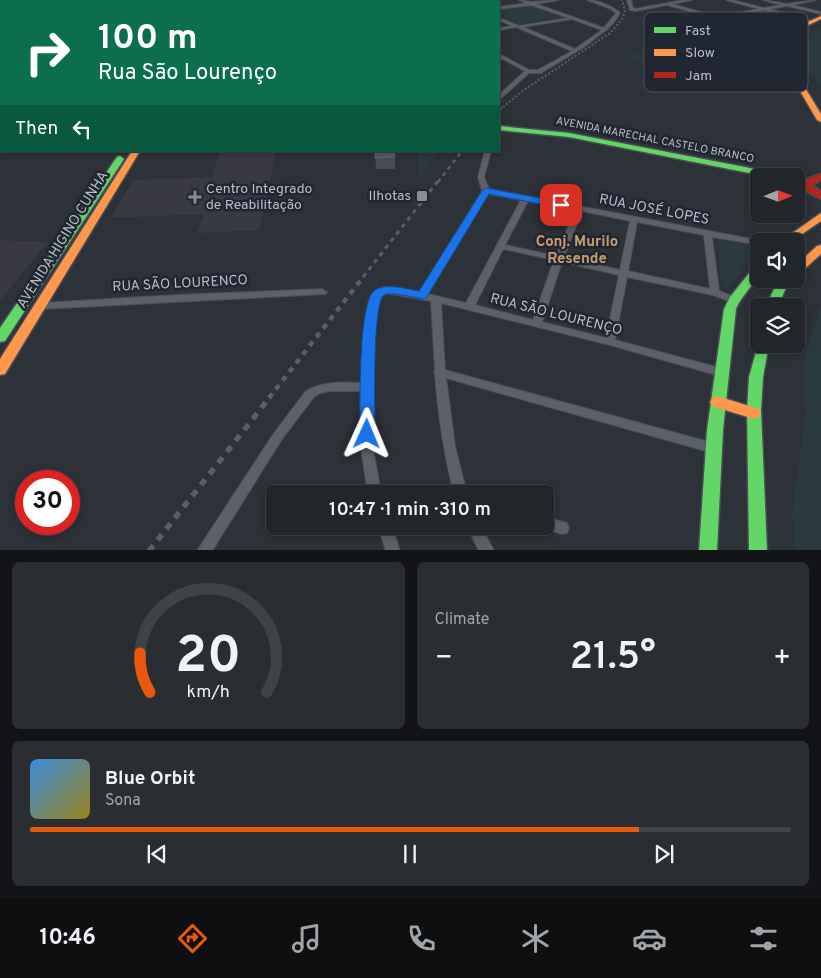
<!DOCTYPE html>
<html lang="en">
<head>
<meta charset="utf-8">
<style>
	:root { --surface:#22252a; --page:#2a2d32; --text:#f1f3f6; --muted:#a2a5a8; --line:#3f4247; --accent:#ea580c }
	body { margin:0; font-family:Overpass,sans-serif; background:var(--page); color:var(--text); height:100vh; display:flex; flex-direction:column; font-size:19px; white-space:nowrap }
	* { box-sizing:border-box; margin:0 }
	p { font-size:16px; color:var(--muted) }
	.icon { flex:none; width:28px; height:28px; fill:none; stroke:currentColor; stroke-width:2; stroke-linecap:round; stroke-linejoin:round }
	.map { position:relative; height:550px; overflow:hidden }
	.sheet { display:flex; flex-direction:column; gap:12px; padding:12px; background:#131417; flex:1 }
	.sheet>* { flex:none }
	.banner { position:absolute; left:0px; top:0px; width:500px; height:152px; box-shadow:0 2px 8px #0003,0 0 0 1px var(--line); background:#0b6e4f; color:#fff; overflow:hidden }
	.needle { width:32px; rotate:89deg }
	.buttons { position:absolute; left:750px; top:168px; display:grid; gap:10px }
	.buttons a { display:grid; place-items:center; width:55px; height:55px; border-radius:8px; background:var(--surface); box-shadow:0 2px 8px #0003,0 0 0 1px var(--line); font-size:25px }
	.speed { position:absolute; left:15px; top:470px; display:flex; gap:10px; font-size:25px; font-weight:700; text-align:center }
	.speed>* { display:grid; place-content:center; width:65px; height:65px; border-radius:50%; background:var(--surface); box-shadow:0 2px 8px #0003,0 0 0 1px var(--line); line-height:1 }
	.speed .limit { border:8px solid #d22; background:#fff; color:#111 }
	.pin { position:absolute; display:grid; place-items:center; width:42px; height:42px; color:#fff; margin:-21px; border-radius:10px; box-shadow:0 2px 8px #0006 }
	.me { position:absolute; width:55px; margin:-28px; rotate:1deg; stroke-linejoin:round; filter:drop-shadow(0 0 4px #0008) }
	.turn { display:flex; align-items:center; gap:18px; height:105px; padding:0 15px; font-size:22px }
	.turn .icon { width:65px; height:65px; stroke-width:2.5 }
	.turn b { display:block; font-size:35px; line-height:42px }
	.then { display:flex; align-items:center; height:48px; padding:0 15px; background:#0003; gap:10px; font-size:19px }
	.big { font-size:38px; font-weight:600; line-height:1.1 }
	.sheet .widget { flex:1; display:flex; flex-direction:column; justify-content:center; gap:8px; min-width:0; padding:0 18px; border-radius:8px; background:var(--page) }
	.sheet .dial { align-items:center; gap:0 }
	.dial svg { height:130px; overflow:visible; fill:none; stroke:var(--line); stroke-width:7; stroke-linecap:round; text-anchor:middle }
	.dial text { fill:var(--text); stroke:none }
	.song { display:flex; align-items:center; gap:15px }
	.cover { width:60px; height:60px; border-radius:8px; background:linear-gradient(135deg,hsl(210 70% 55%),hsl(50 70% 35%)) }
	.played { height:5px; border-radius:2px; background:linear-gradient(90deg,var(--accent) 80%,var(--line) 80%) }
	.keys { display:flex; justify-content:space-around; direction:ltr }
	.heat { display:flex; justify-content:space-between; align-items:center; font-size:28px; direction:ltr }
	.sheet .tiles { flex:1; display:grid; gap:12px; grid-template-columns:1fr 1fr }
	.widget:last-child { grid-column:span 2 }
	.trip { position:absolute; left:266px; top:485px; width:288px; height:50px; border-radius:8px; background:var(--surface); box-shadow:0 2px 8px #0003,0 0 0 1px var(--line); font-weight:600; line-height:50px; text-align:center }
	.tabs { display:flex; height:80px; justify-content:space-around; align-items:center; background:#0e0f11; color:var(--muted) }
	.tabs .icon { width:35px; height:35px }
	.tabs .on { color:var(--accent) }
	.tabs b { font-size:22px; color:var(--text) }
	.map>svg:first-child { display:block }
	.medical { fill:#393944 }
	.green { fill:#2a3a3e }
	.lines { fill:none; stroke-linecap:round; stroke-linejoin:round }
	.street-casing { stroke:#4a4e55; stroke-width:2 }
	.fast-casing { stroke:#4a4e55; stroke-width:3 }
	.slow-casing { stroke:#4a4e55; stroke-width:3 }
	.jam-casing { stroke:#4a4e55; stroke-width:3 }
	.street { fill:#5d6066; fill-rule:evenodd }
	.fast { fill:#63d668; fill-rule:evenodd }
	.slow { fill:#ff974d; fill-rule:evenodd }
	.jam { fill:#b3261e; fill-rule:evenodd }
	.rail-far4 { stroke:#5b5e64; stroke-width:2; stroke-dasharray:2 2; stroke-linecap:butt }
	.rail-far3 { stroke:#5b5e64; stroke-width:2.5; stroke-dasharray:4 4; stroke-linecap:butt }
	.rail-far2 { stroke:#5b5e64; stroke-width:3; stroke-dasharray:4.5 4.5; stroke-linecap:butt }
	.rail-far1 { stroke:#5b5e64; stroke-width:4.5; stroke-dasharray:5.5 5.5; stroke-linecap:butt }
	.rail { stroke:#5b5e64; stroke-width:5.5; stroke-dasharray:7 7; stroke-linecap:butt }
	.wall { fill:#494d56 }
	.building { fill:#555962; stroke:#656972 }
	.route { fill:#1a73e8; stroke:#114b97 }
	.poi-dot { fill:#878c96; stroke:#202733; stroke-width:2 }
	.labels { text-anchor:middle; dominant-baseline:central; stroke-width:5; stroke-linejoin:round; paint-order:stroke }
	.far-street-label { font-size:11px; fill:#b8bdc8; stroke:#202733 }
	.poi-label { font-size:14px; fill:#b8bdc8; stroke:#202733; text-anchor:start }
	.street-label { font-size:14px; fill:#b8bdc8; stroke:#202733 }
	.neighbourhood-label { font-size:15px; font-weight:bold; fill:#cb9c70; stroke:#202733 }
	.key { fill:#202733; stroke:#4e5460; stroke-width:1 }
	.key-label { font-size:14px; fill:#b8bdc8 }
</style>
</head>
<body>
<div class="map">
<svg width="821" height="551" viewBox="0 0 821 551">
	<rect width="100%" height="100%" fill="#2d3138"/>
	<path class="medical" d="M220,151H276L260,230L197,233L204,214L111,218L133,180L212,177Z
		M0,240L48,242L0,300Z"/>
	<path class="green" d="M529,5L565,17L517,25L499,17V9Z
		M821,29V86L807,70L798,51C799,38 810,32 821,29Z
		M686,42L738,59L674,75L626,57Z
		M417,151H438L420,177Z
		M718,239L759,247V250L728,288L721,286Z
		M821,307V550H795L792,514L805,413L803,368L807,345Z"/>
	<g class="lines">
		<defs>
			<path id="street" d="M519,0L531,2L558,0L536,4L604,28L616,13L611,9L587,0C598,0 612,6 620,13L614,22L606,30L584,47L541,73H529L499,100V95L525,71L499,57V54L529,70H538L572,51L516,27L499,30V28L512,26L499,20V18L519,26L569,18L531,5L499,9V7L527,3ZM572,19L602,30L575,49L523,27Z
				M627,0H631L633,8L635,9L684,0H692L672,4L717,17L759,9L726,0H732L764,8L782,5L763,0L787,4L816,0L792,5L821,12V14L787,6L769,9L812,21L810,22L764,10L722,18L787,35L786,37L717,19L695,23L738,32L782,44L780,46L737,34L694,25L695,23L654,30L655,28L712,17L667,5L635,11L630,10Z
				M485,151H491L484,177L489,189L762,241H759V245L712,237L719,291L737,298L739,300L737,302L734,303L713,295L627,277L615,340L724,369L725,372L724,375L720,376L610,345L441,303L445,370L713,443L717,444L719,448L717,452L713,453L446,378L455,446L467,494H454C444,454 438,415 435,375L434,372L435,370L431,301L385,293L379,300L372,352L373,448L381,494H368L361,448V391H330L320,393L314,397L282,439L212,551H197L274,433L306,391C323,381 342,382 362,383V352L369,300L376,291L384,287L419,293L482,191L478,177ZM488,194L521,200L466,303L428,294ZM528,201L575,210L556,256L505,245ZM582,211L630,221L620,270L564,257ZM637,222L704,235L710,289L628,271ZM503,249L554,260L533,320L475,305ZM562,262L619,275L606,338L542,322Z
				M322,289L327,292L325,294L41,309L36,306L41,303L177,295Z
				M545,517L567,523L569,528L567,533L562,534L540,527V526H545Z
				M378,526H392L400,551H386Z
				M467,526H481L494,551H479Z"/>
			<path id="fast" d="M0,28L1,29V31L0,32Z
				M499,126L569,133L776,173L780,176H764L569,137L499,130Z
				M0,138H1V142H0Z
				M120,156L124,159L5,341L0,342V328L117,157Z
				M759,265C759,283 743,292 736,309L723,430L717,551H699L707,430L724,309L730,297L755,266Z
				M783,279H795L785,290L778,306H766L774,289Z
				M759,341V344H769L763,377L761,410L767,551H749L747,410L749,377Z"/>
			<path id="slow" d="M821,16V19L794,32L783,45L785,55L821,114V122L817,120L779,55L777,45L790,30Z
				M132,151H140L5,374L0,375V359Z
				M821,213V221L792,241H781Z
				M821,245V254L800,273L796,274V265L817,246Z
				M717,396L759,409L761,413L759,417L754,419L712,406L710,402L712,398Z"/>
			<path id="jam" d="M224,0H228V1H224Z
				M821,174V180L812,185L821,192V199L808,192L804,185L807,179Z"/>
		</defs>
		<use href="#street" class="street-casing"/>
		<use href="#fast" class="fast-casing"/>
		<use href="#slow" class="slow-casing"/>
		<use href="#jam" class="jam-casing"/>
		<use href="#street" class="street"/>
		<use href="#fast" class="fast"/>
		<use href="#slow" class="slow"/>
		<use href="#jam" class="jam"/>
		<path class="rail-far4" d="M503,107L524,90L610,33L623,18L625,10L622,0"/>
		<path class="rail-far3" d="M499,110L505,105
			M438,182L462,151"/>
		<path class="rail-far2" d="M363,277L439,180"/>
		<path class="rail-far1" d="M269,398L364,276"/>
		<path class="rail" d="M149,551L270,397"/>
	</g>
	<path class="wall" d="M375,151L395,157V169H376Z"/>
	<path class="building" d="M375,151H394L395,157L375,158Z"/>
	<path class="route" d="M486,188L561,202L566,205L561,208L489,194L426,298L422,299C415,298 390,291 384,295C372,303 375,415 375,434L373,438L367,440L362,438L360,434C360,409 358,304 374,291C385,282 406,289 419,291L482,191Z"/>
	<g class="poi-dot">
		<rect x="416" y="190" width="12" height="12" rx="2.5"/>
		<path d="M192.5 189.5h5v5h5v5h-5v5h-5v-5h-5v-5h5z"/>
	</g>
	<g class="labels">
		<g class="far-street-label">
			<text transform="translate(655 140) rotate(11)">AVENIDA MARECHAL CASTELO BRANCO</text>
		</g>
		<g class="poi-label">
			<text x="206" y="189">Centro Integrado<tspan x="206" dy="16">de Reabilitação</tspan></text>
			<text x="411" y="196" text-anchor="end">Ilhotas</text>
		</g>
		<g class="street-label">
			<text transform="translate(654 210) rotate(11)">RUA JOSÉ LOPES</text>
			<text transform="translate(63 240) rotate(-58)">AVENIDA HIGINO CUNHA</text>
			<text transform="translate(180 284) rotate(-3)">RUA SÃO LOURENCO</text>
			<text transform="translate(556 315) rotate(14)">RUA SÃO LOURENÇO</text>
		</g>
		<g class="neighbourhood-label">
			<text x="577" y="242">Conj. Murilo<tspan x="577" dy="17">Resende</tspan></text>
		</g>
	</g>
	<rect x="644" y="12" width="164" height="80" rx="8" class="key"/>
	<rect x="654" y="27" width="22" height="6" fill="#63d668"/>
	<rect x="654" y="49" width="22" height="7" fill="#ff974d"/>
	<rect x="654" y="72" width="22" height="6" fill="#b3261e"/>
	<g class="key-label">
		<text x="685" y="35">Fast</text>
		<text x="685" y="57">Slow</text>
		<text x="685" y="80">Jam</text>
	</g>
</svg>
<div class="buttons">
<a><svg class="needle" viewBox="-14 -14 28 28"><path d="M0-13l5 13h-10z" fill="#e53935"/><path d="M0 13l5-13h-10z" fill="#a2a5a8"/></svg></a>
<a><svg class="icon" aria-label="sound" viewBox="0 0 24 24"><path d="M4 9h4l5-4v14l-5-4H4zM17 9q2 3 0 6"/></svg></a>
<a><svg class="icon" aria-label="layers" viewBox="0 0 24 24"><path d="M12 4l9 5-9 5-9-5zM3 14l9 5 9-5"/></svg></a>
</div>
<div class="speed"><div class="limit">30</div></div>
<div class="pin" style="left:561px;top:205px;background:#d93025"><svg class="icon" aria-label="arrive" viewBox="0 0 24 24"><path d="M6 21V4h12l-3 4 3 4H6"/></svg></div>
<svg class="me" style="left:367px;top:434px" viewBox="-20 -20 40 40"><path d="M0-17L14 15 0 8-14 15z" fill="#1a73e8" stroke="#fff" stroke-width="4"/></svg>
<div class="trip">10:47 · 1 min · 310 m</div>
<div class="banner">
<div class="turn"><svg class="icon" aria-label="right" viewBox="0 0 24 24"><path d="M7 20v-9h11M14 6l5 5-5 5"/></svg><div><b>100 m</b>Rua São Lourenço</div></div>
<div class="then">Then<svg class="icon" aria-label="left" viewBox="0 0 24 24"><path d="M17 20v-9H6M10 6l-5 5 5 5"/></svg></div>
</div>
</div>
<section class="sheet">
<div class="tiles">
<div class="widget dial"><svg viewBox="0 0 100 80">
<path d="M14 69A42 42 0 1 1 86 69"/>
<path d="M14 69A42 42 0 0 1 8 45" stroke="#ea580c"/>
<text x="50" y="56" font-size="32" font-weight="700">20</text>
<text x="50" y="72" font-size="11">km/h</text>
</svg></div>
<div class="widget"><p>Climate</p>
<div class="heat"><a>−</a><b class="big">21.5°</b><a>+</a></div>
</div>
<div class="widget">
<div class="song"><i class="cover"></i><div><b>Blue Orbit</b><p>Sona</p></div></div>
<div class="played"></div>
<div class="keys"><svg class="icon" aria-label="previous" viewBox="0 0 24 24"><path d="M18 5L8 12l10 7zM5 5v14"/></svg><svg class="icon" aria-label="pause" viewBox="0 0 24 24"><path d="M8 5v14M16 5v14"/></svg><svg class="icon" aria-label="next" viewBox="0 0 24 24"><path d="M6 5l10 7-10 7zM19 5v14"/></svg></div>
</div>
</div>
</section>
<nav class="tabs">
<b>10:46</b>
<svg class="icon on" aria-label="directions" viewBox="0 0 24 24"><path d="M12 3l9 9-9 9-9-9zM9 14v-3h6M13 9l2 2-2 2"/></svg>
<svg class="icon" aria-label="music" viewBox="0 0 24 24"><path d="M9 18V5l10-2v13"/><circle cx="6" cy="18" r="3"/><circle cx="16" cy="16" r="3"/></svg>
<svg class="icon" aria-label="phone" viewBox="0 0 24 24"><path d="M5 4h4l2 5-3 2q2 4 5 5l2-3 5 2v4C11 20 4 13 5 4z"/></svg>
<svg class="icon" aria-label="climate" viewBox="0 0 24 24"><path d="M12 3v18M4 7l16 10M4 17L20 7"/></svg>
<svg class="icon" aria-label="car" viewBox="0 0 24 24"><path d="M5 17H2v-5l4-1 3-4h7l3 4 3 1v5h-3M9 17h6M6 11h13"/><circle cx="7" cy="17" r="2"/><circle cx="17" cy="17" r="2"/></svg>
<svg class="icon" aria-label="filters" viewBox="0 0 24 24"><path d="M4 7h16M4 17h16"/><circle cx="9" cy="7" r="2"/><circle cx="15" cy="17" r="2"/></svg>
</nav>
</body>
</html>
